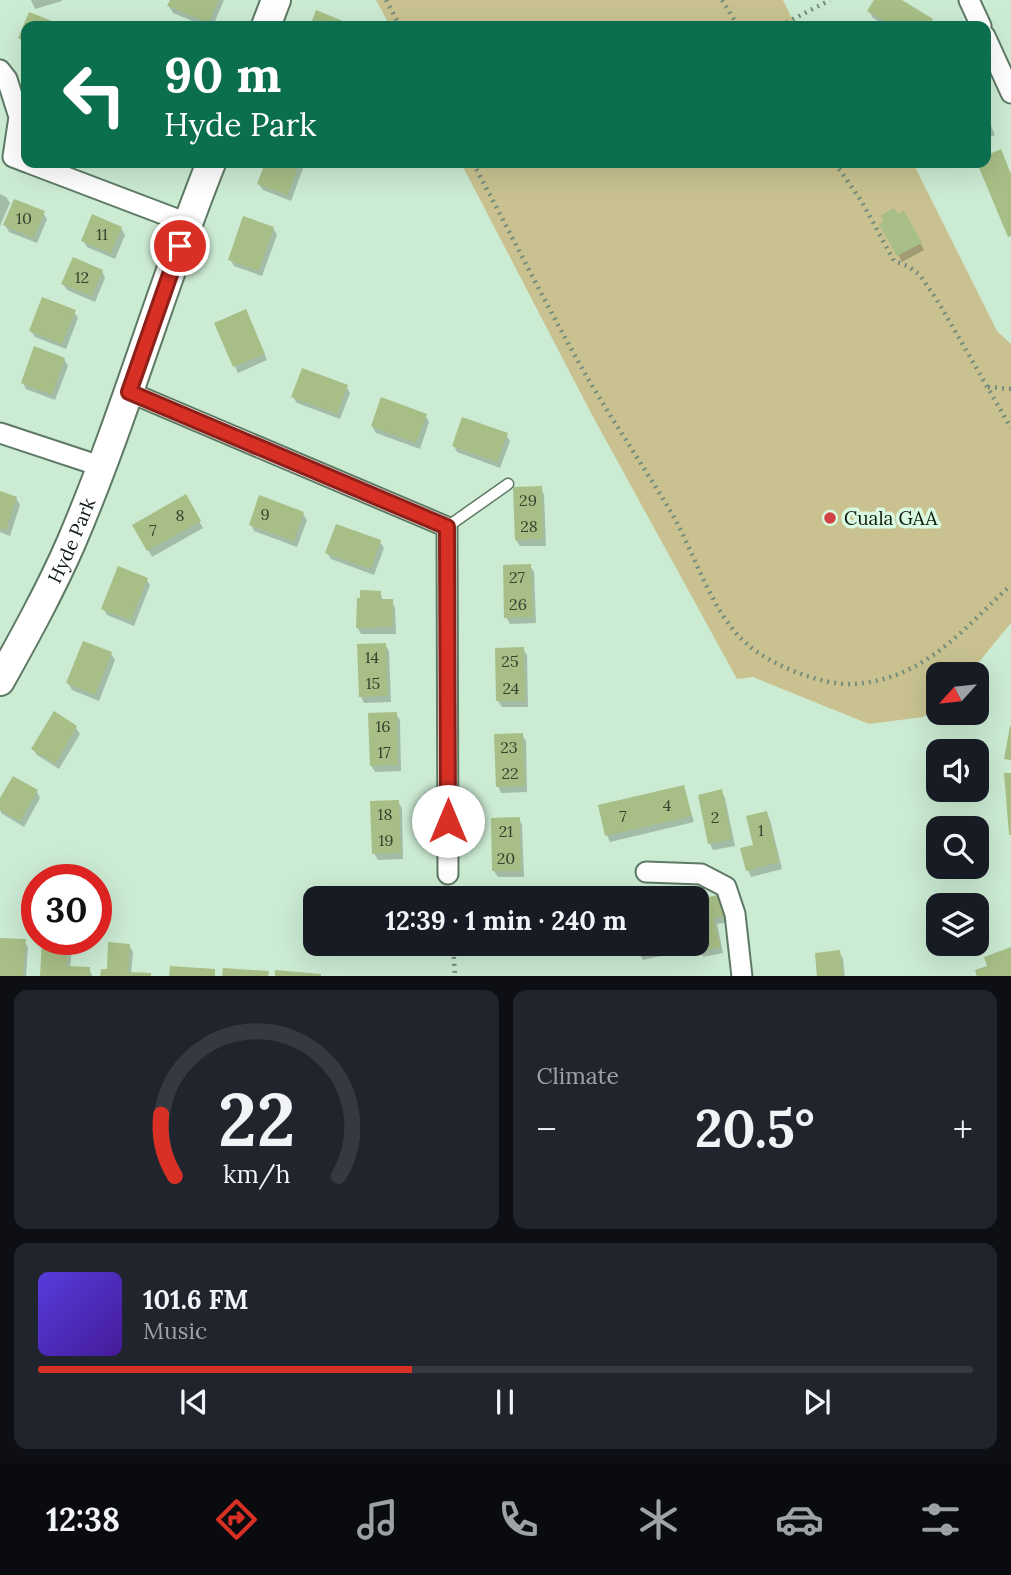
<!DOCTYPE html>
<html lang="en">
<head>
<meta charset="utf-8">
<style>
  :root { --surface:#171b24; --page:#20242c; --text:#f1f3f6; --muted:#9ea1a6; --line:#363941; --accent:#d93025 }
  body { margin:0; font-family:Lora,serif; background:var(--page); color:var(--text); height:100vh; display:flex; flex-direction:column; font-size:26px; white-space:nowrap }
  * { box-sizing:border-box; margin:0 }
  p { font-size:23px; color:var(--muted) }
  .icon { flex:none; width:38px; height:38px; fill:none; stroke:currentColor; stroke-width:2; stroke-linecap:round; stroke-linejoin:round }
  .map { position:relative; height:976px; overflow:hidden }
  .details { display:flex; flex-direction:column; gap:14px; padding:14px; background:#0d0f14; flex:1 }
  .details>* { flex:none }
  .hud { position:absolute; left:21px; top:21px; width:970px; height:147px; border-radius:14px; box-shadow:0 7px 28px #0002; background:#0b6e4f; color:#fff; overflow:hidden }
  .needle { width:46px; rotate:243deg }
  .buttons { position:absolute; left:926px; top:662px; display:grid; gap:14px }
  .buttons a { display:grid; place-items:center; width:63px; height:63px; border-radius:14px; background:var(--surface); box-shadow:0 7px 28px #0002; font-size:35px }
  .speed { position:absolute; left:21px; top:864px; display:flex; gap:14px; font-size:35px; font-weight:700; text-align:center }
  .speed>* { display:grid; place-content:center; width:91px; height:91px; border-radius:50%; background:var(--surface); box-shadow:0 7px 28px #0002; line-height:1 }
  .speed .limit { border:10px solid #d22; background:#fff; color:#111 }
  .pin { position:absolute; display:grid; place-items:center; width:60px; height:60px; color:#fff; margin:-30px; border:4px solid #fff; border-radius:50%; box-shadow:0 2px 7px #0007 }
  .me { position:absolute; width:77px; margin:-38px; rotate:0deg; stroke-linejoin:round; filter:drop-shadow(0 0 5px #0008) }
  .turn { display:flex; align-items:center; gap:24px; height:147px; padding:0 28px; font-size:32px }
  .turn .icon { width:91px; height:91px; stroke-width:2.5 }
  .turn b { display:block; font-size:49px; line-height:60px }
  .big { font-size:52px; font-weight:800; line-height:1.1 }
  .details .tile { flex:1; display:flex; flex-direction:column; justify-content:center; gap:10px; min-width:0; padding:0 24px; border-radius:14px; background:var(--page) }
  .details .dial { align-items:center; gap:0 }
  .dial svg { height:182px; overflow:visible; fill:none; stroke:var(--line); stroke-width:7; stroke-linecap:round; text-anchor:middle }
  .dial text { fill:var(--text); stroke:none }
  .song { display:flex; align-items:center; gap:21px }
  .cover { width:84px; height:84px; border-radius:10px; background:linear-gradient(135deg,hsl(250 70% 55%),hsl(260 70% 35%)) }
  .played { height:7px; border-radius:4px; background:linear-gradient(90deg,var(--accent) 40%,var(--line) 40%) }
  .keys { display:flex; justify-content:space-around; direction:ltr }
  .heat { display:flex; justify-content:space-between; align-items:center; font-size:38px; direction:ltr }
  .details .tiles { flex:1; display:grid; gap:14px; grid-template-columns:1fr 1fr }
  .tile:last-child { grid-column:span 2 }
  .trip { position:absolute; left:303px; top:886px; width:406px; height:70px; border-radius:14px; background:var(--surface); box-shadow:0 7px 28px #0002; font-weight:800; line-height:70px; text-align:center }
  .menu { display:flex; height:112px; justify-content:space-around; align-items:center; background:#090b0e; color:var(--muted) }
  .menu .icon { width:49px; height:49px }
  .menu .selected { color:var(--accent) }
  .menu b { font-size:32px; color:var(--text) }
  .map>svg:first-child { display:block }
</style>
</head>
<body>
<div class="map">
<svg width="1011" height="977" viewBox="0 0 1011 977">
  <rect width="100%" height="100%" fill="#ccebd3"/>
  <!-- green -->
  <g fill="#c9c290">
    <polygon points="376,0 783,0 793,21 798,26 390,26"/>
    <polygon points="461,163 913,163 997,331 1011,344 1011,623 969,674 938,674 938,706 923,717 869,724 753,677 737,679 591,413"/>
  </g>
  <!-- shadow -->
  <g fill="#0003">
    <polygon points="31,0 62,0 62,1 35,9"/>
    <polygon points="172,0 224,0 213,26 205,26 173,13 169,6"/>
    <polygon points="876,0 898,0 932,20 935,26 887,26 873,18 869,11"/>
    <polygon points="30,14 59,26 26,26 26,46 20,38"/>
    <polygon points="985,112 995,135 985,139"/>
    <polygon points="130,163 143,163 141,168"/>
    <polygon points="266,163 305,163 291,201 263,190 259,184"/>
    <polygon points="0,194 6,197 10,203 0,226"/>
    <polygon points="43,213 47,219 37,243 9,232 5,225"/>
    <polygon points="904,213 924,250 902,262 882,225"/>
    <polygon points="121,228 125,235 115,259 87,247 83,240"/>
    <polygon points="273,228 277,235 262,276 234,266 230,259"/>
    <polygon points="102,271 105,278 95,302 67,290 63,284"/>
    <polygon points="74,312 78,318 66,349 35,337 31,331"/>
    <polygon points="249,318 267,360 238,373 216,324"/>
    <polygon points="64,359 68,366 55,400 26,389 23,383"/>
    <polygon points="346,386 350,393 340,419 297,403 293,397"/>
    <polygon points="425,415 429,422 420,449 376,433 372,426"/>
    <polygon points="506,435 510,441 500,468 457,452 454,446"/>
    <polygon points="541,488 544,495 546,546 520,546 516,540"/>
    <polygon points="0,493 16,498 20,505 10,536 0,532"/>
    <polygon points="185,497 203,528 152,557 135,525"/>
    <polygon points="303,514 307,520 297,547 254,531 251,524"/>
    <polygon points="380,542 384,548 374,575 331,559 327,553"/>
    <polygon points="530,566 534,572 536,623 510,624 506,617"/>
    <polygon points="146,579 150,585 134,626 107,615 103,608"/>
    <polygon points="380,592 383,601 392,601 395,608 396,634 361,634 357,627"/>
    <polygon points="385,645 389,651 391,702 364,703 361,697"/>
    <polygon points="523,649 527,655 528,707 502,707 498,701"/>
    <polygon points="111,654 115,660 99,701 72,690 68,683"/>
    <polygon points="396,714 400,720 401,771 375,772 371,765"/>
    <polygon points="76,728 80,734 59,769 37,755 33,749"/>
    <polygon points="522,735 526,741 527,792 501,793 498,786"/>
    <polygon points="683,787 694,822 610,842 607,835"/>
    <polygon points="721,791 725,798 735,846 713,850 710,844 700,796"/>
    <polygon points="37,792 40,798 24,827 1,813 0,802"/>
    <polygon points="398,802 402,808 403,859 378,860 374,853"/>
    <polygon points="766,813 770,820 782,869 751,877 748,870"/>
    <polygon points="519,819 522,825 524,877 498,877 494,871"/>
    <polygon points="721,896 729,922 717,924 723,953 703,957 696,937 696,901"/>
    <polygon points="0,939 24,941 28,947 26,977 0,977"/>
    <polygon points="68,943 72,949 70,968 89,969 93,977 42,977"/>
    <polygon points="681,943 683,951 643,960 639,953"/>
    <polygon points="129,945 133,952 131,974 108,971"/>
    <polygon points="839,952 843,959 845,977 819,977"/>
  </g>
  <!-- building -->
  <g fill="#a7be86">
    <polygon points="170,0 218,0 209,23 167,6"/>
    <polygon points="874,0 902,0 933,19 929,26 892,26 867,11"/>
    <polygon points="316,10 355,26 310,26"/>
    <polygon points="29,12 60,24 59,26 26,26 26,42 18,38"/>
    <polygon points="1001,149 1011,174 1011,236 1008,237 977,163 985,163 985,156"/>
    <polygon points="265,163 299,163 288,195 257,184"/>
    <polygon points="14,199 45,211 34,238 3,225"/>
    <polygon points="894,208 898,214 904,211 922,243 897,256 879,224 884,222 881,215"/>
    <polygon points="92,214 122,227 111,253 81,241"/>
    <polygon points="243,216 274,227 259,271 228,260"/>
    <polygon points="73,257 103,270 92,296 61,284"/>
    <polygon points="42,297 76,310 62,344 29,331"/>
    <polygon points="246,309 265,354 233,367 214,323"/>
    <polygon points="34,346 65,358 52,395 21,383"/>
    <polygon points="302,368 348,385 337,414 291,397"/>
    <polygon points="381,397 427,414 416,443 371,426"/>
    <polygon points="462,417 508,433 497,462 452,446"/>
    <polygon points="542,486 543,539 515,540 513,487"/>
    <polygon points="0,491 17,497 6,530 0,528"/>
    <polygon points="186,494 201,521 147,551 132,525"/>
    <polygon points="259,495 304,512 294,541 249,525"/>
    <polygon points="336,524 381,540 371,569 325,553"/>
    <polygon points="531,564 533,617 504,618 503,565"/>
    <polygon points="118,566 148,578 131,620 101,609"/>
    <polygon points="360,590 381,591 380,599 393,599 393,627 356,628 357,598 360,598"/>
    <polygon points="83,641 112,652 95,695 66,683"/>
    <polygon points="386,643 388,696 359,697 357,644"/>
    <polygon points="524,647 525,701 496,701 495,648"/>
    <polygon points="54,711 77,726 55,764 31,749"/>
    <polygon points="397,712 398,765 370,766 368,713"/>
    <polygon points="1010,726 1011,726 1011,760 1004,759"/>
    <polygon points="523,733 525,786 496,787 494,734"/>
    <polygon points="1004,773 1011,773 1011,835 1009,835"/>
    <polygon points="13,776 38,790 20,821 0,810 0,798"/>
    <polygon points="684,785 692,816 605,836 598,805"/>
    <polygon points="722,789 732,839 708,844 698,795"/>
    <polygon points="399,800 401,853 372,854 370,801"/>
    <polygon points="767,811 779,862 746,871 740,848 753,845 746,816"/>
    <polygon points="520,817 521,871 492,871 491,818"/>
    <polygon points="722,894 726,916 714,918 721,947 698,952 696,900"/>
    <polygon points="0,938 26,939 23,977 0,977"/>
    <polygon points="42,940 69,941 67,966 90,967 90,977 40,977"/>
    <polygon points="108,942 130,944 128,972 151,973 151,977 100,977 101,969 107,969"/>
    <polygon points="635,943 682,943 682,944 638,954"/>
    <polygon points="1011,947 1011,977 977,977 975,970 987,966 984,957"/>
    <polygon points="840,950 843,977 817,977 815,953"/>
    <polygon points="170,966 215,969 215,977 169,977"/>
    <polygon points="223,968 269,971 268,977 222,977"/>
    <polygon points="275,970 321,974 321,977 275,977"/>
  </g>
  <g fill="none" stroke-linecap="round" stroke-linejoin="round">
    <defs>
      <polyline id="lane" points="447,527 508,484"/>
      <g id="street">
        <polyline points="969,0 981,26"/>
        <polyline points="985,36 1011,93"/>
        <polyline points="0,70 7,79 19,117 13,157 26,162"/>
        <polyline points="29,163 187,223"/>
        <polyline points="129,392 447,527 448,874"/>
        <polyline points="0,433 100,466"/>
        <polyline points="646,872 701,874 726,887 735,914 742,977"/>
      </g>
      <g id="secondary">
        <polyline points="266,26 276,0"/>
        <path id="s1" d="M 0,681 C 25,636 50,591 71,543 C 124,419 161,288 211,163"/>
      </g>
    </defs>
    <!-- lane casing -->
    <use href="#lane" stroke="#5e7a65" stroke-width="13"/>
    <!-- street casing -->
    <use href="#street" stroke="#5e7a65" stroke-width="23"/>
    <!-- secondary casing -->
    <use href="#secondary" stroke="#5e7a65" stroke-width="32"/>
    <!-- path -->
    <g stroke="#778d7c" stroke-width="4.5" stroke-dasharray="2 5" stroke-linecap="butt">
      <polyline points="386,0 400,26"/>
      <polyline points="722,0 738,26"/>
      <polyline points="780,26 830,0"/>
      <path d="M 473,163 C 511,234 547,307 587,377 C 614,423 644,467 671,512 C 695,553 711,613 747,644 C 770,665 823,686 854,684 C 925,679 962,630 1011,585"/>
      <polyline points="835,163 862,202 894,261 908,266 920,275 940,305 1011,428"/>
      <polyline points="988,387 1011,389"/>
      <polyline points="453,943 455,977"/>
    </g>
    <!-- lane -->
    <use href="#lane" stroke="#fff" stroke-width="10"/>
    <!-- street -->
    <use href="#street" stroke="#fff" stroke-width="19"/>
    <!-- secondary -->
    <use href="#secondary" stroke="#fff" stroke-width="28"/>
  </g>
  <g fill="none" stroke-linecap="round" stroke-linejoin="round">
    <defs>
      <polyline id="route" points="180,246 129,392 447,527 448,821"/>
    </defs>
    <!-- route casing -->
    <use href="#route" stroke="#8d1f18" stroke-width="18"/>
    <!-- route -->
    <use href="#route" stroke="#d93025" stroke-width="12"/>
  </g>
  <!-- markers -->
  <circle fill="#d24244" stroke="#d9f9e0" stroke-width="2.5" cx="830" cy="518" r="7"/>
  <g text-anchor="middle" stroke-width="7" stroke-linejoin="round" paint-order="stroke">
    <!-- number labels -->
    <g font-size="16" fill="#35432f">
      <text x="24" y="224">10</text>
      <text x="102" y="240">11</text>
      <text x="82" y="283">12</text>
      <text x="528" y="506">29</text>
      <text x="265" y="520">9</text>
      <text x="180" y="521">8</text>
      <text x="529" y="532">28</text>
      <text x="153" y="536">7</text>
      <text x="517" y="583">27</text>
      <text x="518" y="610">26</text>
      <text x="372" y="663">14</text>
      <text x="510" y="667">25</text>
      <text x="373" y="689">15</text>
      <text x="511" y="694">24</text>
      <text x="383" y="732">16</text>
      <text x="509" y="753">23</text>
      <text x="384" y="758">17</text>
      <text x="510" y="779">22</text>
      <text x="667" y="811">4</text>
      <text x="385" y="820">18</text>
      <text x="623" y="822">7</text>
      <text x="715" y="823">2</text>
      <text x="761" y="836">1</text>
      <text x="506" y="837">21</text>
      <text x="386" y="846">19</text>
      <text x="506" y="864">20</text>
    </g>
    <!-- poi labels -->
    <g font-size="19" fill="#0f1a12" stroke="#d9f9e0" text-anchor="start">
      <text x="844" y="525">Cuala GAA</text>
    </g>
    <!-- street labels -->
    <g font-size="19" fill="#0f1a12" stroke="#d9f9e0">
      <text dy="7" stroke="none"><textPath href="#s1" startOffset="158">Hyde Park</textPath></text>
    </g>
  </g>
</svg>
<div class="buttons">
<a><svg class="needle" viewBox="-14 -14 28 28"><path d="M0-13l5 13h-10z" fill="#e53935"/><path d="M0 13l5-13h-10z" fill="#9ea1a6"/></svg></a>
<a><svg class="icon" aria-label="sound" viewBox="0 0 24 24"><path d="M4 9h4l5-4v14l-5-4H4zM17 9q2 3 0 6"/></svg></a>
<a><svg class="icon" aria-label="search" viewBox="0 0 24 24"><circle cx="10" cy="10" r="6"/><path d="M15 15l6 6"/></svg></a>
<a><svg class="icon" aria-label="layers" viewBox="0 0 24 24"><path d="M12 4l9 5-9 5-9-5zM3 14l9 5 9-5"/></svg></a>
</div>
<div class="speed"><div class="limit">30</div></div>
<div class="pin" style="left:180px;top:246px;background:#d93025"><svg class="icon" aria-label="arrive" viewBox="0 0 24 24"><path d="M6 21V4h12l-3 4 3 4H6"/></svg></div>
<svg class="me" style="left:448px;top:821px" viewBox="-20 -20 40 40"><circle r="19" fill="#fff"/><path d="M0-13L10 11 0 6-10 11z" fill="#d93025"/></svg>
<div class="trip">12:39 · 1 min · 240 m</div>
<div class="hud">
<div class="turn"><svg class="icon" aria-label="left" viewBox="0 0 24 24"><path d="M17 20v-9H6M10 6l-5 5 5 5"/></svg><div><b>90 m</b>Hyde Park</div></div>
</div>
</div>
<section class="details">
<div class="tiles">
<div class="tile dial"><svg viewBox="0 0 100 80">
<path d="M14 69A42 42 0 1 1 86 69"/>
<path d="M14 69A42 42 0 0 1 8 42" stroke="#d93025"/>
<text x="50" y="56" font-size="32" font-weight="700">22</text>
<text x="50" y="72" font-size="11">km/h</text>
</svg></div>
<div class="tile"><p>Climate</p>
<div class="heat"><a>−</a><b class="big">20.5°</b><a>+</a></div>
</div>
<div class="tile">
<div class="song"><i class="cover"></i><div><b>101.6 FM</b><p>Music</p></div></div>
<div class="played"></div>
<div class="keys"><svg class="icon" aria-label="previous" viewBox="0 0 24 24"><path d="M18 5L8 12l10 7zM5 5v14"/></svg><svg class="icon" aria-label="pause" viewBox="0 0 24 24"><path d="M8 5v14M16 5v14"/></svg><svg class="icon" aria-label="next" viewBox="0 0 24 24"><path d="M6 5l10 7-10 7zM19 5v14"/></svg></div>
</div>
</div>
</section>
<nav class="menu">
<b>12:38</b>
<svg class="icon selected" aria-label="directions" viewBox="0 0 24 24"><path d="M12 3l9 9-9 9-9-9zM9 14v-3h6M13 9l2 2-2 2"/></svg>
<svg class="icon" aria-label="music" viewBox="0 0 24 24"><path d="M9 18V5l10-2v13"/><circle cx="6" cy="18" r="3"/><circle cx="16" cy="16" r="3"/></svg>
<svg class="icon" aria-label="phone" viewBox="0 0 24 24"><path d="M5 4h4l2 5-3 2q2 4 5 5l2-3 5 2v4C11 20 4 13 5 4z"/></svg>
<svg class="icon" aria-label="climate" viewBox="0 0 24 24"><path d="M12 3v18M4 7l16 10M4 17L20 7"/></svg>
<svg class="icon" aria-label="car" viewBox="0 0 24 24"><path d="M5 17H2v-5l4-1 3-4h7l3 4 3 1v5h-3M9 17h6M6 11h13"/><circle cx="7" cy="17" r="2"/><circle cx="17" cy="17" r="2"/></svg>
<svg class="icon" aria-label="filters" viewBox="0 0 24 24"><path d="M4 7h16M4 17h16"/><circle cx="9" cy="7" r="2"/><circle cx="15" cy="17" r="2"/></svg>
</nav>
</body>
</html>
